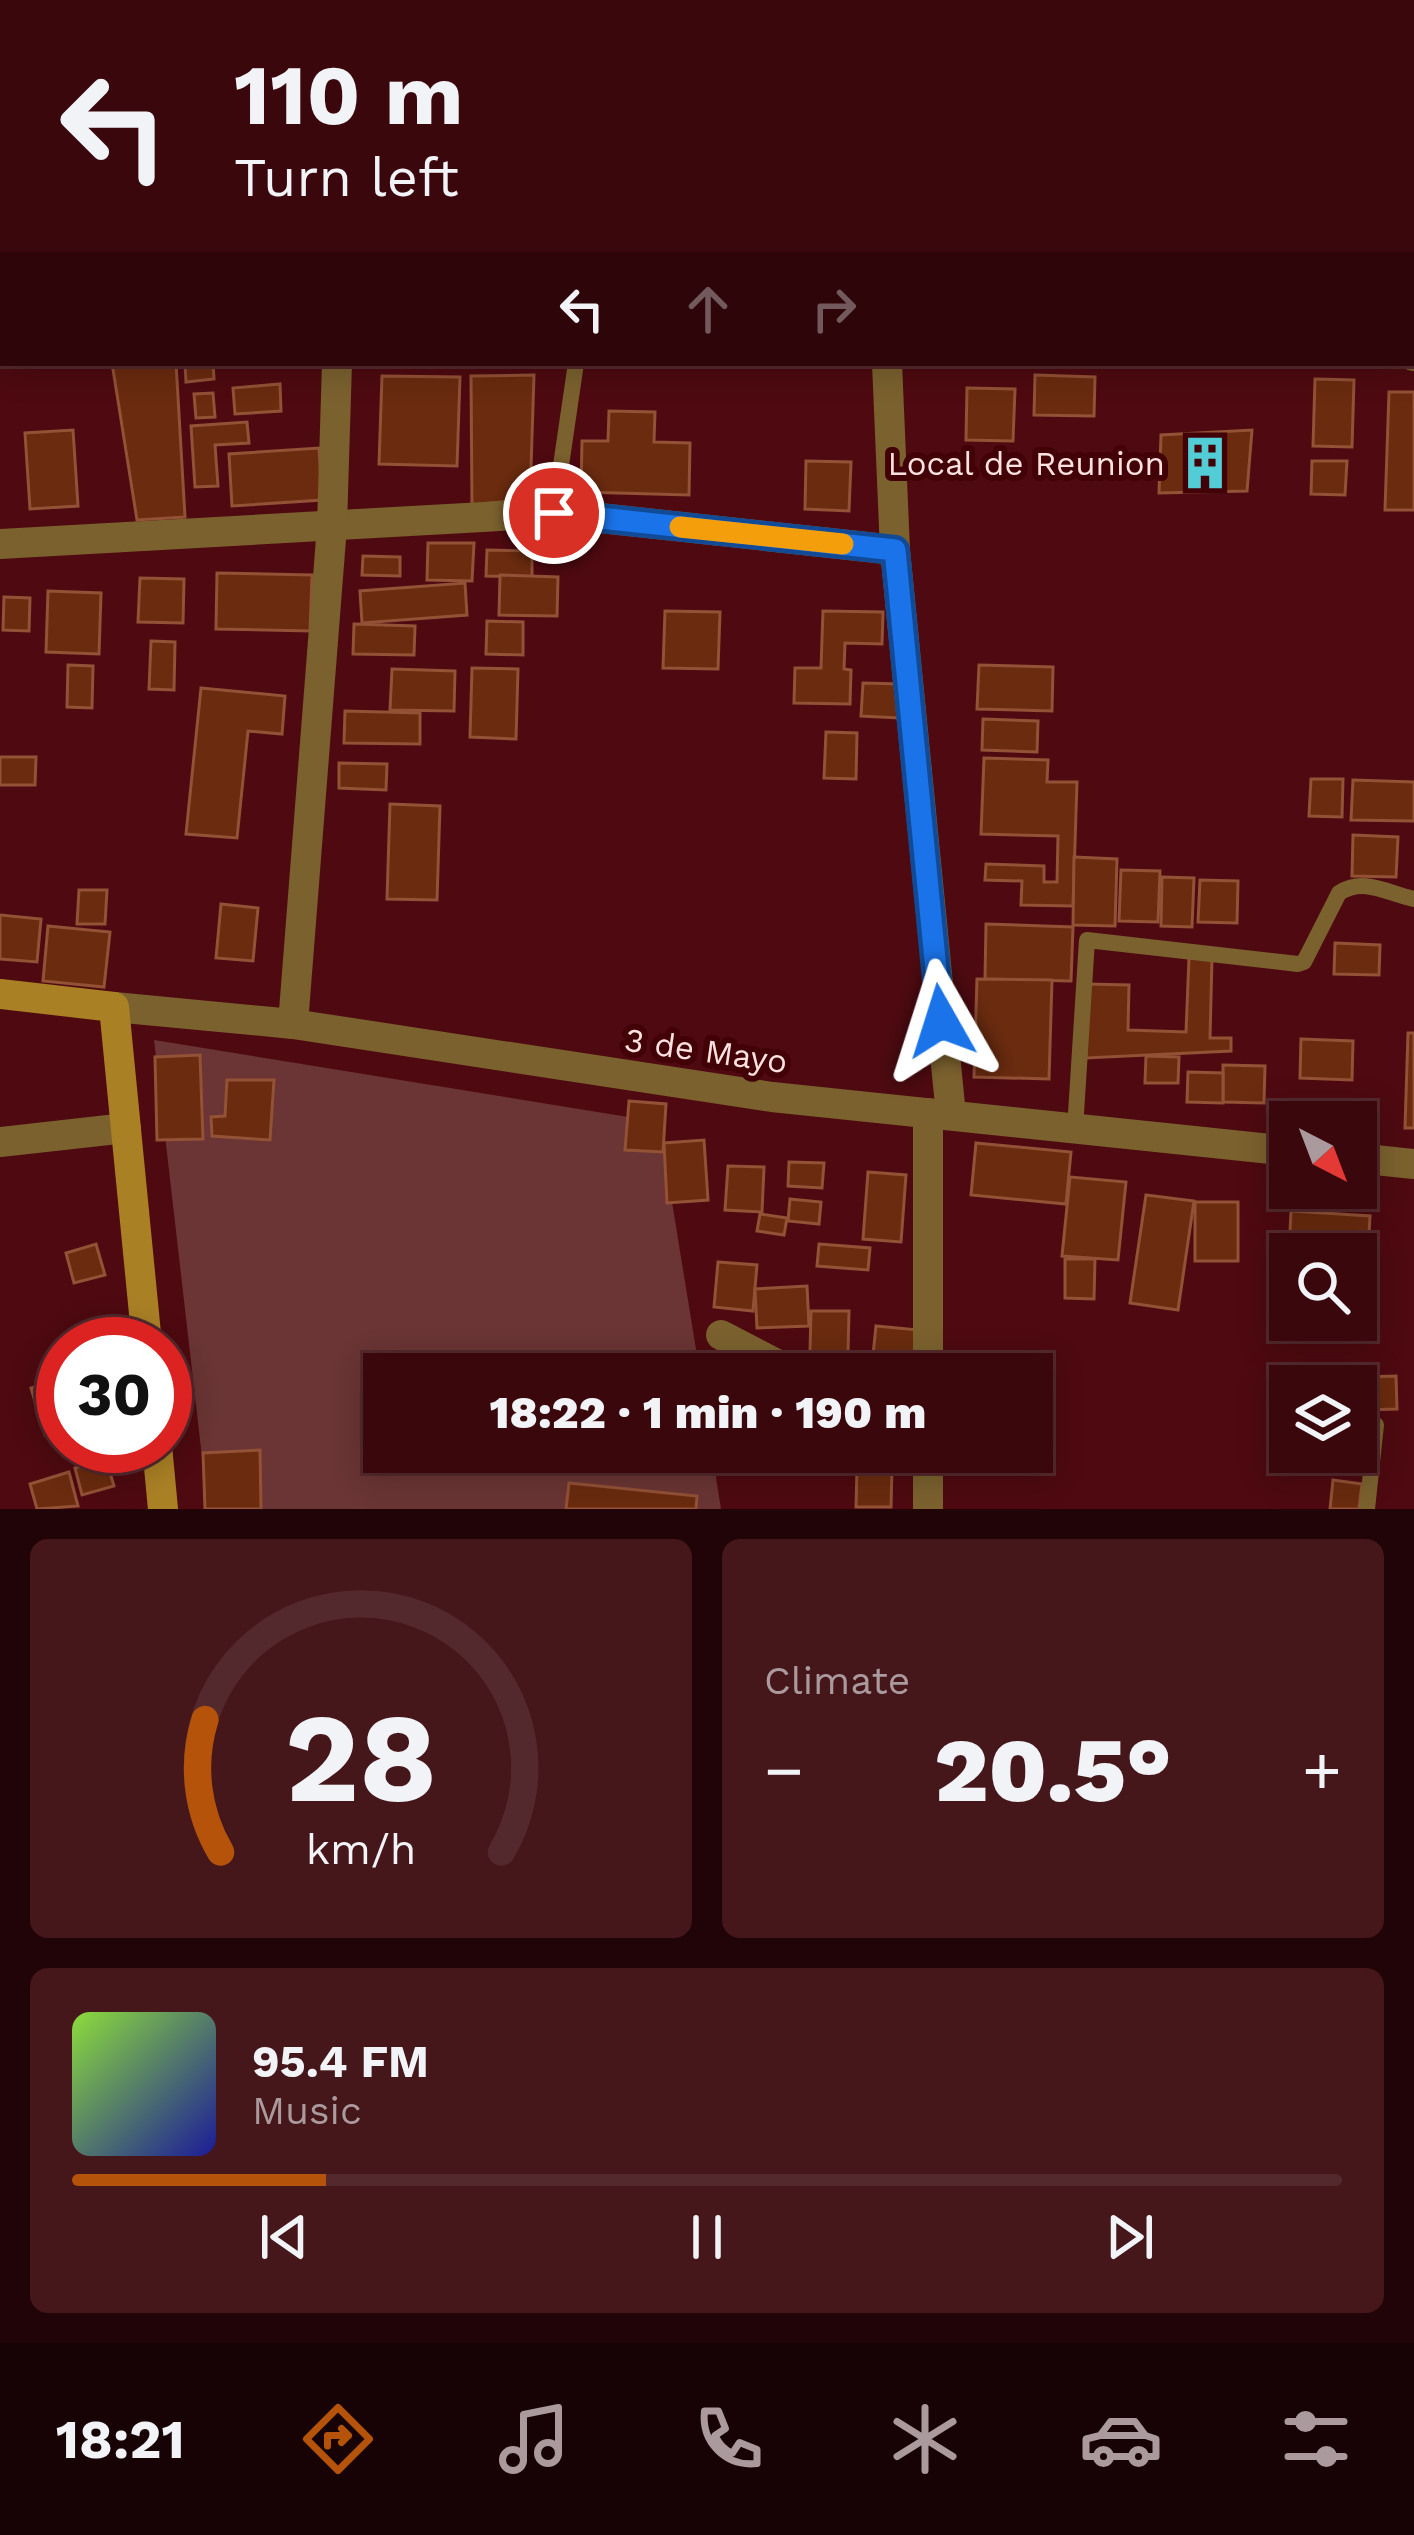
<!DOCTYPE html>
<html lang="en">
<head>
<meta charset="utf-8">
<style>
  :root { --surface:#3a080c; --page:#45161a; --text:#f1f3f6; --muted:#ab9a9d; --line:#54292d; --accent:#b45309 }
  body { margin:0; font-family:"Work Sans",sans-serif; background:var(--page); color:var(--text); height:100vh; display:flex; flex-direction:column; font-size:45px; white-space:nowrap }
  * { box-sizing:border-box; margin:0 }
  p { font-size:39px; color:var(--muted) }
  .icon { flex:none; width:66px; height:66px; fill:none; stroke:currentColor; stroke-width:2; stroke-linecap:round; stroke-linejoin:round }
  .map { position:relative; height:1509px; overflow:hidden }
  .details { display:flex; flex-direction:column; gap:30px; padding:30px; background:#200407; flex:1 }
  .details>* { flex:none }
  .hud { position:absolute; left:0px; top:0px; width:1416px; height:366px; box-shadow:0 6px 30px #0003,0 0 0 3px var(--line); background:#3a080c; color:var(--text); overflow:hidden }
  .needle { width:78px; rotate:138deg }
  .fabs { position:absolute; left:1269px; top:1101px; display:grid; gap:24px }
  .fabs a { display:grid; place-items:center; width:108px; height:108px; border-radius:0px; background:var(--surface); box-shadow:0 6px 30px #0003,0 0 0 3px var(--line); font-size:60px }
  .speed { position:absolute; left:36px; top:1317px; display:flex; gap:24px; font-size:60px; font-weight:700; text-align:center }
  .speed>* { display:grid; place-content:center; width:156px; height:156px; border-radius:50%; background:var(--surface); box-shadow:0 6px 30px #0003,0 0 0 3px var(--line); line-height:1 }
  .speed .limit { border:18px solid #d22; background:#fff; color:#111 }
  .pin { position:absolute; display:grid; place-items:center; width:102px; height:102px; color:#fff; margin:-51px; border:6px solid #fff; border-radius:50%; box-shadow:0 3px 12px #0007 }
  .me { position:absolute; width:132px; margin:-66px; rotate:354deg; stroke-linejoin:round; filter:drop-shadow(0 0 9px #0008) }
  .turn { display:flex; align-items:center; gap:42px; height:252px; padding:0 36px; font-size:54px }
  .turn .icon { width:156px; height:156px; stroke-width:2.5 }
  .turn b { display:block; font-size:84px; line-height:102px }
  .lanes { display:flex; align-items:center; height:114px; padding:0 36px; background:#0003; justify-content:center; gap:60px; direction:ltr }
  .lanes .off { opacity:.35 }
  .big { font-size:90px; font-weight:800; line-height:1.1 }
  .details .card { flex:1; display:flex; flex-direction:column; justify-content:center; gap:18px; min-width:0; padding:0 42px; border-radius:18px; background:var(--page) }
  .details .dial { align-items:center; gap:0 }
  .dial svg { height:312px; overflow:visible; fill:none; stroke:var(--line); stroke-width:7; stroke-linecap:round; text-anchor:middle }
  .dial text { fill:var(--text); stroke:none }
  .song { display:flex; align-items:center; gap:36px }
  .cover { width:144px; height:144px; border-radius:18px; background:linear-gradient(135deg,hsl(90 70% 55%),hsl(240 70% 35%)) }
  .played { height:12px; border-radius:6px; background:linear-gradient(90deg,var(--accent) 20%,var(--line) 20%) }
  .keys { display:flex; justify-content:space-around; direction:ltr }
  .heat { display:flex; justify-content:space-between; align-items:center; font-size:66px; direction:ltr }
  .details .tiles { flex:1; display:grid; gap:30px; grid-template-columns:1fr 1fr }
  .card:last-child { grid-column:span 2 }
  .trip { position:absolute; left:363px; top:1353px; width:690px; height:120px; border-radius:0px; background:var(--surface); box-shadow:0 6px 30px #0003,0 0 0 3px var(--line); font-weight:800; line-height:120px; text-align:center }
  .tabs { display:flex; height:192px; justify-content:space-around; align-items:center; background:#170305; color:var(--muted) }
  .tabs .icon { width:84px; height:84px }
  .tabs .active { color:var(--accent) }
  .tabs b { font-size:54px; color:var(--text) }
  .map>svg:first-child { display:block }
</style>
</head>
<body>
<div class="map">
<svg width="1414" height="1509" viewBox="0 0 1414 1509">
  <rect width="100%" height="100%" fill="#4e0a10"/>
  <!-- green -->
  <polygon fill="#6a3534" points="154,1040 659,1122 700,1374 384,1374 384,1452 712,1452 721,1509 208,1509"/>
  <!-- building -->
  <g fill="#6a2b0f" stroke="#935136" stroke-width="3">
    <polygon points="380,0 552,0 380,3"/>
    <polygon points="112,363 176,363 185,517 137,520"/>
    <polygon points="185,363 213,363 214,379 186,382"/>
    <polygon points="534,375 530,499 472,505 471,376"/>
    <polygon points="1035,375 1095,377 1094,416 1034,415"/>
    <polygon points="382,376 460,377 457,466 379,464"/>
    <polygon points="1315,379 1354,380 1352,447 1313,446"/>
    <polygon points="280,384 281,411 235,414 233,388"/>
    <polygon points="967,388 1015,389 1013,441 966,440"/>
    <polygon points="1389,392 1414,392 1414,510 1385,510"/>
    <polygon points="213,393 215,417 196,418 194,394"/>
    <polygon points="609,411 655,412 654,442 690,443 689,495 581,492 582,441 608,441"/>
    <polygon points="247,422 249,443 215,445 218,486 195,487 191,426"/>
    <polygon points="73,430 78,506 30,509 25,433"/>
    <polygon points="1252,430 1247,491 1159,493 1161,435"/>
    <polygon points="319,448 322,500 232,506 229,454"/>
    <polygon points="806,461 851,462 849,511 805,509"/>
    <polygon points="1312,461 1347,461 1345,495 1311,494"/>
    <polygon points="428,543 474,543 472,581 427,580"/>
    <polygon points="487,550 532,551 532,577 486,576"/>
    <polygon points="363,556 400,557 400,576 362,575"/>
    <polygon points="217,573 312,575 310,631 216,629"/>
    <polygon points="500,575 558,577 557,616 499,615"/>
    <polygon points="140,578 184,579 183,623 138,622"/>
    <polygon points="465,583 467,615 362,623 360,591"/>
    <polygon points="48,591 101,593 99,654 46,652"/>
    <polygon points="4,597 30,598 29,631 3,630"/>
    <polygon points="665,611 720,612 718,669 663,668"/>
    <polygon points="823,611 883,612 882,644 845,643 844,669 851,670 850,704 794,703 795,668 821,668"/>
    <polygon points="487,621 523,622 523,655 486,654"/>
    <polygon points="354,624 415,626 414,655 353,654"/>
    <polygon points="151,641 175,642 174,690 149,689"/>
    <polygon points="68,665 93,666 92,708 67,707"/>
    <polygon points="979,665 1053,667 1052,711 977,709"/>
    <polygon points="472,668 518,669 516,739 470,737"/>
    <polygon points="392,669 455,671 454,711 390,710"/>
    <polygon points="863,683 900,684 899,718 861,716"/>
    <polygon points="201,688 285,696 282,734 248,731 237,838 186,834"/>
    <polygon points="345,711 420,713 420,744 344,743"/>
    <polygon points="983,719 1038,721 1037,752 982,750"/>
    <polygon points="826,732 857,733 856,779 824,778"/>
    <polygon points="0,757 36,757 35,785 0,785"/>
    <polygon points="984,758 1048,760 1047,782 1077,782 1073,906 1021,905 1022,881 985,880 986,864 1044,866 1044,882 1057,882 1058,836 981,834"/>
    <polygon points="339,763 387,764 386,790 339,788"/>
    <polygon points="1311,779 1343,779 1342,817 1309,816"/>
    <polygon points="1353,780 1414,782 1414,821 1351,820"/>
    <polygon points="390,804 440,806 437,900 387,899"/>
    <polygon points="1353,835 1398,837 1396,877 1352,876"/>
    <polygon points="1074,857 1117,859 1115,926 1073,925"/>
    <polygon points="1121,870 1160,871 1158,922 1119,921"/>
    <polygon points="1162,877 1194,878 1192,927 1161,926"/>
    <polygon points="1200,880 1238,881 1237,923 1198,922"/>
    <polygon points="79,890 107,890 105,924 77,924"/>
    <polygon points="221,904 258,908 253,961 216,958"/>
    <polygon points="0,915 41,919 37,962 0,959"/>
    <polygon points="986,924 1073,927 1071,981 985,979"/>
    <polygon points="48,926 110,932 104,987 43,981"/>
    <polygon points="1335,943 1380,945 1379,975 1334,974"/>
    <polygon points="1189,958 1212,958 1210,1038 1231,1038 1231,1051 1086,1058 1088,984 1129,985 1128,1030 1186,1032"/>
    <polygon points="977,979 1052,980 1049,1079 974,1077"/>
    <polygon points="1408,1033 1414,1033 1414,1128 1405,1128"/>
    <polygon points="1301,1039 1353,1041 1352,1080 1300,1078"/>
    <polygon points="200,1055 203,1139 157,1140 155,1057"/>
    <polygon points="1146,1056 1179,1057 1178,1083 1145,1083"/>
    <polygon points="1223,1065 1265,1066 1264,1103 1223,1102"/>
    <polygon points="1188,1072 1223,1073 1223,1103 1187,1102"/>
    <polygon points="227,1080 274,1080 270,1140 212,1136 211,1117 225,1116"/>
    <polygon points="629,1101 666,1104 663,1152 625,1150"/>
    <polygon points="704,1140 708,1200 667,1203 664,1143"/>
    <polygon points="976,1143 1071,1152 1066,1204 971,1195"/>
    <polygon points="789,1162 824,1163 822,1188 788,1186"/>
    <polygon points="728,1166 764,1167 762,1212 725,1210"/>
    <polygon points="868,1172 906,1175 901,1242 863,1239"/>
    <polygon points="1070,1177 1126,1182 1118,1260 1062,1256"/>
    <polygon points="1146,1195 1194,1201 1178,1310 1130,1303"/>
    <polygon points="790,1199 821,1202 819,1224 788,1221"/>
    <rect x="1195" y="1202" width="43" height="59"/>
    <polygon points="1291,1211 1370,1216 1368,1255 1289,1251"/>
    <polygon points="760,1214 787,1218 784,1235 757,1231"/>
    <polygon points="96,1244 105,1275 74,1283 66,1253"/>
    <polygon points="819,1244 870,1248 868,1270 817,1266"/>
    <polygon points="1356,1255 1366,1256 1366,1300 1356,1300"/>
    <polygon points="1065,1259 1095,1259 1094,1299 1065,1298"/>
    <polygon points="718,1262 757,1265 753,1311 714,1307"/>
    <polygon points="807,1286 809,1326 757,1328 755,1289"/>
    <polygon points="811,1311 849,1311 848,1353 810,1352"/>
    <polygon points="876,1326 919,1330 916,1369 872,1365"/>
    <polygon points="1396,1376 1397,1409 1364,1410 1363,1377"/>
    <polygon points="49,1383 62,1430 45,1435 31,1388"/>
    <polygon points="260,1450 261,1509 205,1509 203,1453"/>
    <polygon points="755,1452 796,1452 795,1464 755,1462"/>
    <polygon points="813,1452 843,1452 842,1466 812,1464"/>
    <polygon points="106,1459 114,1486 82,1495 75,1468"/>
    <polygon points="857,1468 892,1468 891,1507 856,1507"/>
    <polygon points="69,1472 78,1506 37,1509 30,1484"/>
    <polygon points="1333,1480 1362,1484 1359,1509 1330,1509"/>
    <polygon points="569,1483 697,1496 696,1509 566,1509"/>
  </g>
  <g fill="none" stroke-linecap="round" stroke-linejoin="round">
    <!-- lane -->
    <g stroke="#7b612e" stroke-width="16">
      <polyline points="554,513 576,363"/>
      <path d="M 1075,1129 L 1087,940 L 1298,964 L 1304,962 L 1339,893 C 1364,877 1387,893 1414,899"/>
      <polyline points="1367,1509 1376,1425"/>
    </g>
    <!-- street -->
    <g stroke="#7b612e" stroke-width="30">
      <polyline points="871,0 871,3"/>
      <polyline points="359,3 359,0"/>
      <polyline points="1413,356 1414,356"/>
      <polyline points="887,363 895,550 951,1115"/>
      <polyline points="0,544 554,513 895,550"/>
      <polyline points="114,1007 293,1024 772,1097 1290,1151"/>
      <polyline points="293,1024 332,526 337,363"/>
      <polyline points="0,1142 126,1128"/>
      <polyline points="1356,1158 1414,1164"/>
      <polyline points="721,1335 796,1374"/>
      <polyline points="928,1374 928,1113"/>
      <polyline points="928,1507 928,1452"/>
    </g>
    <!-- secondary -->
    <g stroke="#aa8025" stroke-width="30">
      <polyline points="948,0 995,3"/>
      <polyline points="1413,30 1414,30"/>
      <polyline points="0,994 114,1007 147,1344"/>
      <polyline points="157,1446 163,1509"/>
    </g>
  </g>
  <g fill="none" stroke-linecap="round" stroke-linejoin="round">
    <defs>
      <polyline id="route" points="554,513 895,550 941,1021"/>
    </defs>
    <!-- route casing -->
    <use href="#route" stroke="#114b97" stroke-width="30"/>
    <!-- route -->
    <use href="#route" stroke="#1a73e8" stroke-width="21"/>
    <!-- slow -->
    <polyline stroke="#f59e0b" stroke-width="21" points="680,527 843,544"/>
  </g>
  <!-- icons -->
  <defs>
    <symbol id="building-bare" viewBox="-9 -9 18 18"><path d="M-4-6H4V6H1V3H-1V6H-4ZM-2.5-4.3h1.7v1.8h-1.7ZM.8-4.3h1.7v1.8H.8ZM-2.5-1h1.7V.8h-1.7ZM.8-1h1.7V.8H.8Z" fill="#52ccd5" stroke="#420007" stroke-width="2.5" paint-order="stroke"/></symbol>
  </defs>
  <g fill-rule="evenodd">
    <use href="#building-bare" x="1167" y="425" width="76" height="76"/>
  </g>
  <g text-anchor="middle" stroke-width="12" stroke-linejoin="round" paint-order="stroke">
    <!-- poi labels -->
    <g font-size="33" fill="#fde2e0" stroke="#420007" text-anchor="end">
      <text x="1165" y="475">Local de Reunion</text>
    </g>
    <!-- street labels -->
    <g font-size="33" fill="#fde2e0" stroke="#420007">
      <text transform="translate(706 1050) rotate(8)" y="12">3 de Mayo</text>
    </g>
  </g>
</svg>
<div class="fabs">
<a><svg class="needle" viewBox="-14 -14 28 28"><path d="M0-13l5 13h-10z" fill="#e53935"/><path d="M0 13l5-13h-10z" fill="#ab9a9d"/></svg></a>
<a><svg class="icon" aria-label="search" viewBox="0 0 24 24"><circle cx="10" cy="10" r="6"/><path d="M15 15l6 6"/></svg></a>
<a><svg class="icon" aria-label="layers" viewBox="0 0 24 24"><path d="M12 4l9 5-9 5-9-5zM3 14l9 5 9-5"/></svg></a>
</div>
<div class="speed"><div class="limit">30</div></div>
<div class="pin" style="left:554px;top:513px;background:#d93025"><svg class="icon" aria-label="arrive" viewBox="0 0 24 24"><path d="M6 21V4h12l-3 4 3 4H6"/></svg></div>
<svg class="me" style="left:941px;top:1021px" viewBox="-20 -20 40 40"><path d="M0-17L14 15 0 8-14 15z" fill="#1a73e8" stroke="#fff" stroke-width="4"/></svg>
<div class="trip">18:22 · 1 min · 190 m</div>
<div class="hud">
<div class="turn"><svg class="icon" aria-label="left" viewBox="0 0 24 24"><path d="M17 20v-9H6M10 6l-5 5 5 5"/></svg><div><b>110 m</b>Turn left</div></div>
<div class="lanes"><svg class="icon" aria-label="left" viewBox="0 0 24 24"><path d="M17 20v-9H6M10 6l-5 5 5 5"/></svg><svg class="icon off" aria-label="ahead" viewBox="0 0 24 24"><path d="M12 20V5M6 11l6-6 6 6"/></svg><svg class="icon off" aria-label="right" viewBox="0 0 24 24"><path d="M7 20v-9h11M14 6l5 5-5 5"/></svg></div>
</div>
</div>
<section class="details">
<div class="tiles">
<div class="card dial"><svg viewBox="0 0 100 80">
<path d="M14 69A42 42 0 1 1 86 69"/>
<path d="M14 69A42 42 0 0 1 10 35" stroke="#b45309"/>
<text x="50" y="56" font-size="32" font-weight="700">28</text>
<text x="50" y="72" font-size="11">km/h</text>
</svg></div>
<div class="card"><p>Climate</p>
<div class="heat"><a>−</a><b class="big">20.5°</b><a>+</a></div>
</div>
<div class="card">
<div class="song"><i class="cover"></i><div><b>95.4 FM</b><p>Music</p></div></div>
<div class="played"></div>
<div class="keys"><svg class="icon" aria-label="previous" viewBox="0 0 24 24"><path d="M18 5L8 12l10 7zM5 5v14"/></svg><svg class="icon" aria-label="pause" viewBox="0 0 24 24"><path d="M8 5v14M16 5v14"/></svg><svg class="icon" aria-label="next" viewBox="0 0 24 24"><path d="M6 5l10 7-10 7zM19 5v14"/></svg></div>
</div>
</div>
</section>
<nav class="tabs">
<b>18:21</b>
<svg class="icon active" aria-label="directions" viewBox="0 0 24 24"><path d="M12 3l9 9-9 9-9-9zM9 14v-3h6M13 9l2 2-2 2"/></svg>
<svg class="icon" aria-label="music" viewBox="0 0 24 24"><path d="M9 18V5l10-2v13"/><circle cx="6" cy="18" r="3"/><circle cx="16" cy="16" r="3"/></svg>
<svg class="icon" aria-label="phone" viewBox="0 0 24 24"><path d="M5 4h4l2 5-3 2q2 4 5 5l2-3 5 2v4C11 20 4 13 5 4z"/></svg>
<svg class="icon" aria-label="climate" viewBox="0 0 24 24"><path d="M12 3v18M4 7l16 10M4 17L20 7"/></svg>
<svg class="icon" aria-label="car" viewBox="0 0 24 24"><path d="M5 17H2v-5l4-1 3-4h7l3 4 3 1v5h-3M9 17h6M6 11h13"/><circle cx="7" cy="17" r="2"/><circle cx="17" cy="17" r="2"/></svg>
<svg class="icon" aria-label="filters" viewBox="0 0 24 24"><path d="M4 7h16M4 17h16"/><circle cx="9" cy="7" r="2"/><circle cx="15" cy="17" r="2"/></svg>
</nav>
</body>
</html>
